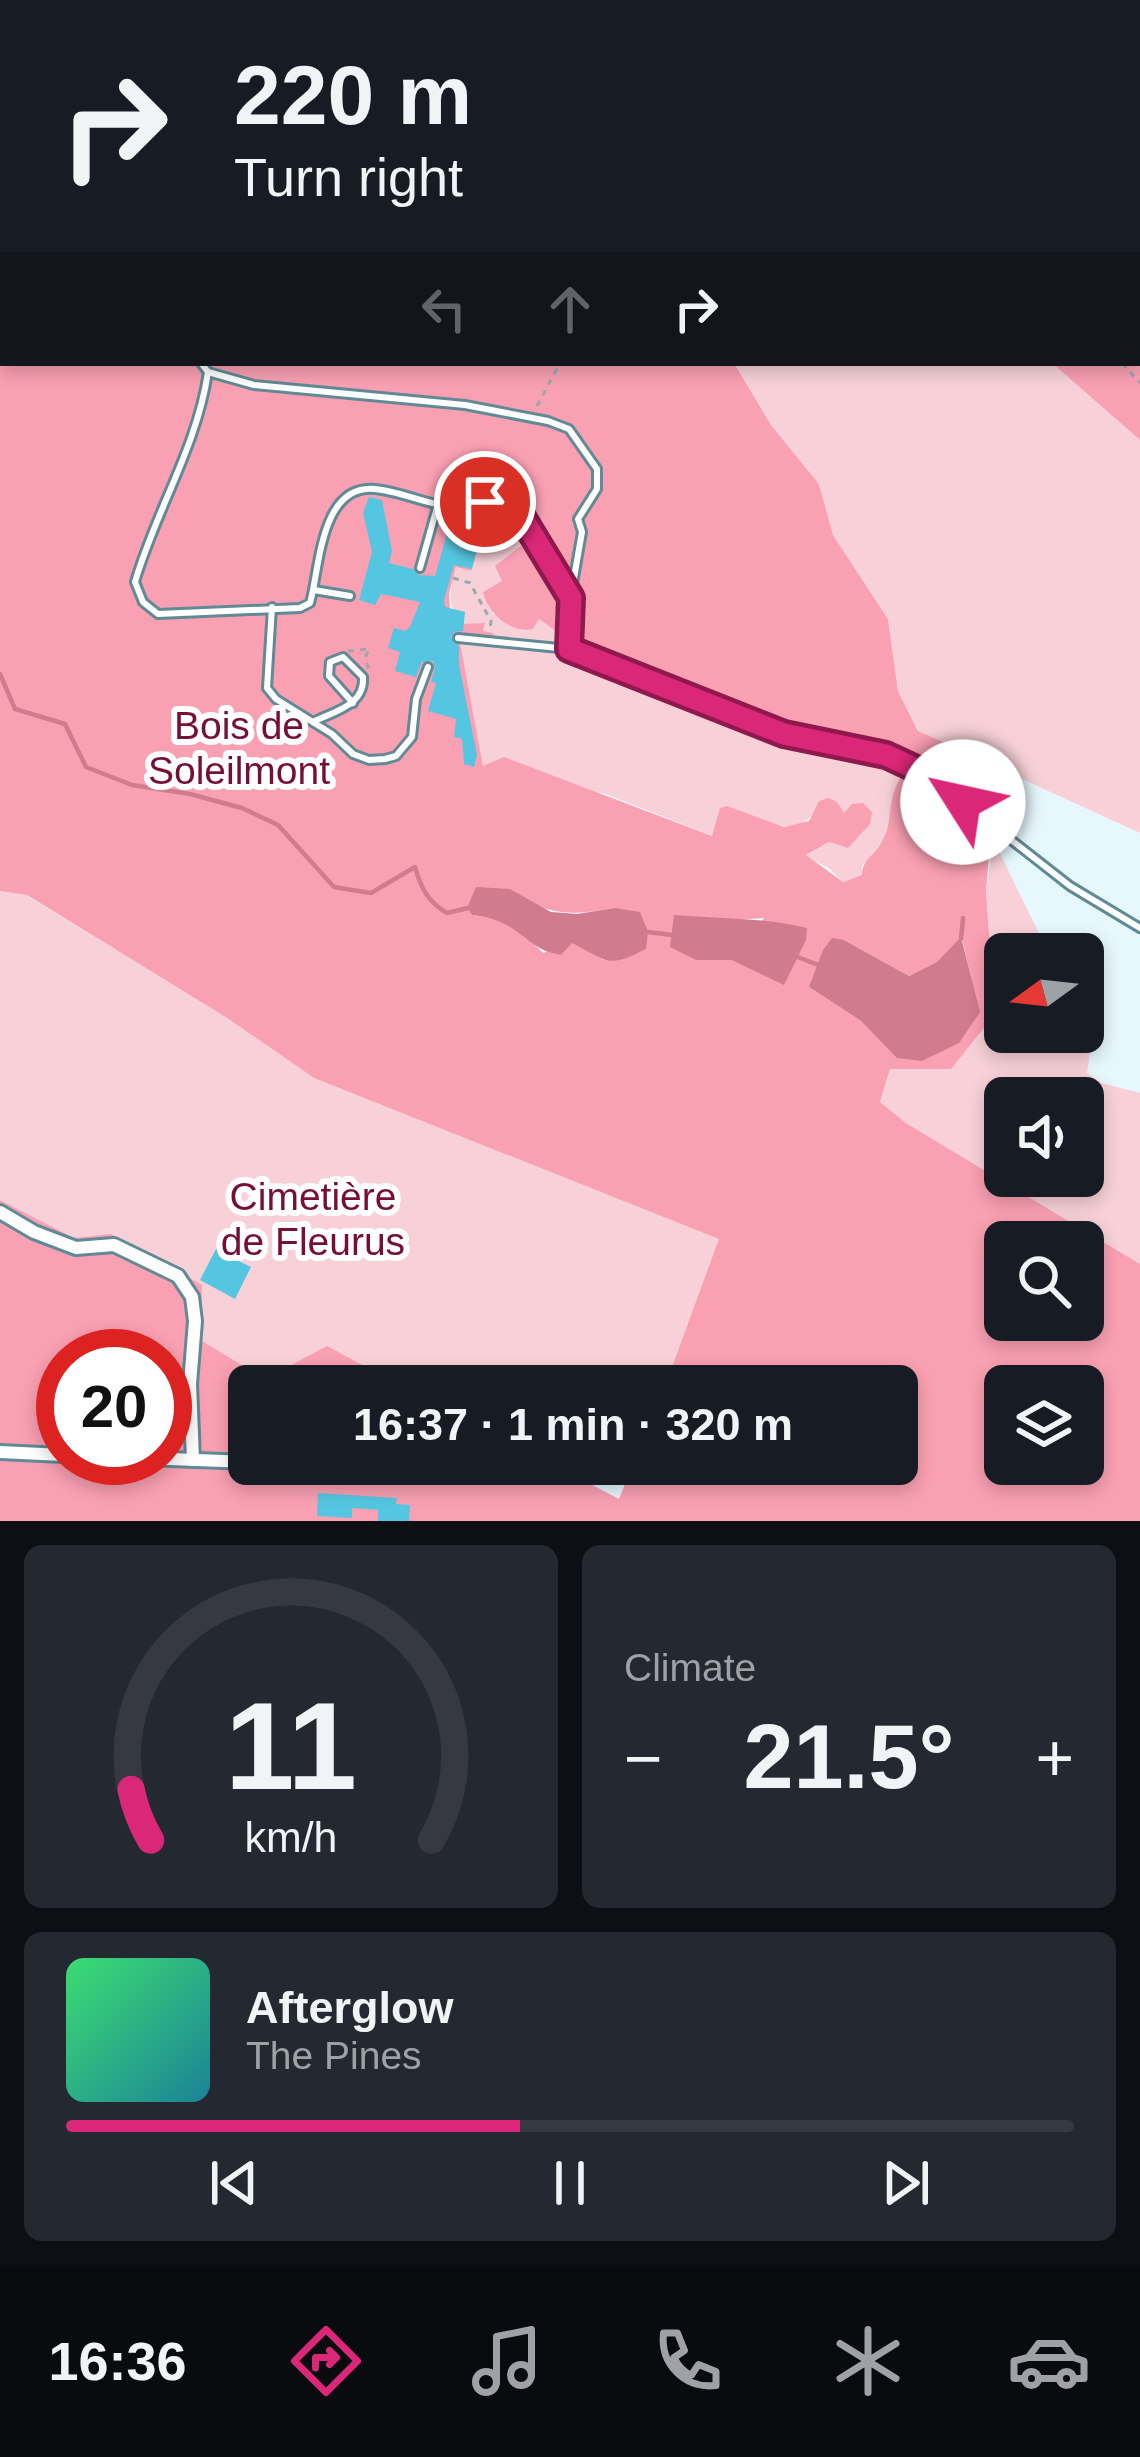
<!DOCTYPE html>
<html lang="en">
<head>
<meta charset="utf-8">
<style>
  :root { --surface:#171b24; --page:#242831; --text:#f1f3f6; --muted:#9ea1a6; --line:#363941; --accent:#db2777 }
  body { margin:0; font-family:Helvetica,sans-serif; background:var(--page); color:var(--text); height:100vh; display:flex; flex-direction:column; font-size:45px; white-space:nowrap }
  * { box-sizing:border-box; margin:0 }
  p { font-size:39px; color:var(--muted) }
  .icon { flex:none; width:66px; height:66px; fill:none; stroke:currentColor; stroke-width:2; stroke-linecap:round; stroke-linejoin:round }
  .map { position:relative; height:1521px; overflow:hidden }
  .panel { display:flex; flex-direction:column; gap:24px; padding:24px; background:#0d0f14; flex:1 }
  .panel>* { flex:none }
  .hud { position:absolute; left:0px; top:0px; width:1140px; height:366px; box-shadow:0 6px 18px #0003; background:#171b24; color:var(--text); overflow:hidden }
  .needle { width:78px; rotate:255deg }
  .buttons { position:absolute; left:984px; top:933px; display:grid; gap:24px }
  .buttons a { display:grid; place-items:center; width:120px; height:120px; border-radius:18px; background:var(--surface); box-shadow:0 6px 18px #0003; font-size:60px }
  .speed { position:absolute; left:36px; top:1329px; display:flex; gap:24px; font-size:60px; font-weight:700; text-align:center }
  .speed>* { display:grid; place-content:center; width:156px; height:156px; border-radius:50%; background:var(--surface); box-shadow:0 6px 18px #0003; line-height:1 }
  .speed .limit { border:18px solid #d22; background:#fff; color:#111 }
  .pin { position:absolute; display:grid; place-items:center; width:102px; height:102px; color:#fff; margin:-51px; border:6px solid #fff; border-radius:50%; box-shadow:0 3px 12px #0007 }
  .me { position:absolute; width:132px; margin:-66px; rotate:305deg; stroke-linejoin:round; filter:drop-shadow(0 0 9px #0008) }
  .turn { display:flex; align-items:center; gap:42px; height:252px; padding:0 36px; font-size:54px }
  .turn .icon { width:156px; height:156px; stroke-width:2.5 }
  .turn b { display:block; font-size:84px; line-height:102px }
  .lanes { display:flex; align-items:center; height:114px; padding:0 36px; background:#0003; justify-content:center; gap:60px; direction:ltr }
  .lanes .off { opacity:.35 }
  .big { font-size:90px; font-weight:800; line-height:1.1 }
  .panel .tile { flex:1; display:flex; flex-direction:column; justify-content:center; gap:18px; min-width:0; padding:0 42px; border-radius:18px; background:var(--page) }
  .panel .dial { align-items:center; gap:0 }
  .dial svg { height:312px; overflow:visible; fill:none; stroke:var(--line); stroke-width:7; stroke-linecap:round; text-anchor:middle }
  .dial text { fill:var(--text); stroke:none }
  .song { display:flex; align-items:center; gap:36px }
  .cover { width:144px; height:144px; border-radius:18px; background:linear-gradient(135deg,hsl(140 70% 55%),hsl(190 70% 35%)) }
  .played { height:12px; border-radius:6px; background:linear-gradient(90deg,var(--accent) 45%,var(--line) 45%) }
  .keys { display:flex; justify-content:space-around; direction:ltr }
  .heat { display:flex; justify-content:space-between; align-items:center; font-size:66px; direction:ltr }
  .panel .tiles { flex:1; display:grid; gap:24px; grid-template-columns:1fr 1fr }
  .tile:last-child { grid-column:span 2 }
  .trip { position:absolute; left:228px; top:1365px; width:690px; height:120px; border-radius:18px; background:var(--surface); box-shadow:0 6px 18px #0003; font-weight:800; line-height:120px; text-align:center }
  .dock { display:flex; height:192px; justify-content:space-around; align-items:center; background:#090b0e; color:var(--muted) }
  .dock .icon { width:84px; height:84px }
  .dock .on { color:var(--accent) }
  .dock b { font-size:54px; color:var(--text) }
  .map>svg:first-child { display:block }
</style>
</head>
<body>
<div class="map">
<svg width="1140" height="1521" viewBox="0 0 1140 1521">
  <rect width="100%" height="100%" fill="#e7f8fd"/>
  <!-- green -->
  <g fill="#f8d1d8" fill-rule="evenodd">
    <polygon points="734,363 1052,363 1140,440 1140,833 919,732 898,691 888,619 833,535 819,484 771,425"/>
    <path d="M 514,517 L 533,535 L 496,566 L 502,580 L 492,613 L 513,627 L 539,619 L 569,641 L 569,646 L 493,639 L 483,631 L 485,624 L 461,624 C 446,603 450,591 456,567 L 470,571 L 479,539 Z"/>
    <path d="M 459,642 L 565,654 L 741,726 L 895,765 L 907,771 L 883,841 L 862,866 L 862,875 L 843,882 L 829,868 L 805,856 L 829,842 L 848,848 L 863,828 L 819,801 C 804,846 758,819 727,806 L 720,809 L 713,836 L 606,794 L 483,767 Z"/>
    <path d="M 993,839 L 1049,954 L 1005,954 L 1005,1032 L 1083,1032 L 1083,1011 L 1094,1025 L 1087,1073 L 1102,1083 L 1140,1093 L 1140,1264 L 906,1123 L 880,1102 L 890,1069 L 995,1014 L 986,892 ZM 1005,1098 L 1083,1098 L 1083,1176 L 1005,1176 Z"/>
    <polygon points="0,891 26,895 227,1018 314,1078 720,1239 665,1386 402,1386 327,1347 265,1379 201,1341 111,1235 74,1238 0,1200"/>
  </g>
  <!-- forest -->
  <g fill="#faa0b3" fill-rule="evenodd">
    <path d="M 0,0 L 952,3 L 3,3 L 3,363 L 734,363 L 771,425 L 819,484 L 833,535 L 888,619 L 898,691 L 918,731 L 996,765 L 986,892 L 995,1014 L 951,1069 L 890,1069 L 880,1102 L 906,1123 L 1140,1264 L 1140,1521 L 0,1521 L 0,1200 L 74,1238 L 111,1234 L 202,1285 L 202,1341 L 265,1379 L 327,1346 L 402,1386 L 249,1386 L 249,1464 L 552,1464 L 619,1499 L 633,1464 L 897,1464 L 897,1386 L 665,1386 L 719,1239 L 314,1078 L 227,1018 L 27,895 L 0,891 ZM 515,518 L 533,536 L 495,566 L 502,581 L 483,592 C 488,613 510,634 533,629 L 539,619 L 569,641 L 568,645 L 494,639 L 493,633 L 483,631 L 485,623 L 462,624 L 465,612 L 450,609 L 449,594 L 456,567 L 471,571 L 479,540 L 506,547 ZM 460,643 L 565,654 L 741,726 L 895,765 L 906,771 C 883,798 896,819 881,843 C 874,856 863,858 862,875 L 843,882 L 806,855 L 829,842 L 848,848 L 870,824 L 872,812 L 863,803 L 852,804 L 844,813 L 837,802 L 828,798 L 819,801 L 809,821 L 784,827 L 727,806 L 720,808 L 712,836 L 504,757 L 483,766 ZM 532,903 C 561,917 584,913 615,908 L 604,960 L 571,942 L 543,953 C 520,930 504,918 472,915 L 467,908 ZM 675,916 L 730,920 L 764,918 L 732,960 L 696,960 ZM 962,938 L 979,1012 L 898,1058 L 861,1021 L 809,987 L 844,940 L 909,976 L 937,962 ZM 1005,1242 L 1083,1242 L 1083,1320 L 1005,1320 ZM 63,1356 L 165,1356 L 165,1458 L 63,1458 ZM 1005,1386 L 1083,1386 L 1083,1464 L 1005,1464 Z"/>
    <polygon points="1137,188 1140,189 1140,440 1052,363 1137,363"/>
  </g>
  <!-- water -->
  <g fill="#d17b8f">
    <path d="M 476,887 L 510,889 L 551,912 L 577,914 L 615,908 L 640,912 L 648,932 L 646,949 C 608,969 607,961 572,943 L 561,955 C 524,950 522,920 472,915 L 467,908 Z"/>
    <path d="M 674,915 C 719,919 763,917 807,928 L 806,940 L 784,985 L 732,960 L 696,960 L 670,947 Z"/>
    <polygon points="961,937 980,1012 959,1043 922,1061 897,1058 861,1021 809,987 823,950 832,938 844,940 909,976 937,962"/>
  </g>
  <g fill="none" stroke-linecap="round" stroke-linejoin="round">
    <!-- stream -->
    <g stroke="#d17b8f" stroke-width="4.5">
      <path d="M 0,674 L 15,709 L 65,724 L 86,767 L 132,785 L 190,794 L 242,808 L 278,825 L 334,887 L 371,893 L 415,867 C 421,888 428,902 447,913 L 468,908"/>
      <polyline points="648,932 672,935"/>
      <polyline points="961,939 963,918"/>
      <polyline points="795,956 818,965"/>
    </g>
  </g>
  <!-- building -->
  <g fill="#55c6e1">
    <polygon points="369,497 382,500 392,551 389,563 413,569 419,575 435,576 456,502 514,520 507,545 480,538 472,569 454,565 444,600 445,607 465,612 463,631 454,632 451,638 459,646 459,665 477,755 474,767 464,764 462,739 454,737 456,719 428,711 436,683 431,682 435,668 433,661 422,662 416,677 395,671 400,652 388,648 394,628 405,631 410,627 420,602 381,594 375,605 359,600 372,552 363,513"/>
    <polygon points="216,1249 229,1250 227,1255 251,1267 235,1299 200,1280"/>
    <polygon points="318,1493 397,1498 396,1504 410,1505 409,1521 378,1521 378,1510 352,1508 352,1518 317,1516"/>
  </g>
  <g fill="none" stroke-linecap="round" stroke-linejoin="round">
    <defs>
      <g id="service">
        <polyline points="0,144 3,145"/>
        <polyline points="201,363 208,372 254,385 465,405 548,421 569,429 597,469 597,489 578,519 582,532 571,595"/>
        <path d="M 208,372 C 197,447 156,510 135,582 L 143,602 L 158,614 L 300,608 L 310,603 C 320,568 320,484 375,489 C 397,491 419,501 441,505 L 447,496 L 456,494 L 520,514 L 571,598 L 569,649"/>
        <polyline points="420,568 438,504"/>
        <polyline points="314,590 350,596"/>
        <polyline points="272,607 267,688 276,699 332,734 353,754 369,760 385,759 396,756 412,737 416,699 428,667"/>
        <polyline points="458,638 569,649 784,734 886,755 927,774 1070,886 1140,928"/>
        <path d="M 313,722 C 335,711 365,705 363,677 L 343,657 L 330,662 L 329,676 L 353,703"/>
      </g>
      <g id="minor">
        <polyline points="959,0 965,3"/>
        <polyline points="12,3 13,0"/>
        <polyline points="0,45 3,34"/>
        <polyline points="0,1212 34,1232 76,1248 114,1245 178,1276 192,1297 195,1321 190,1384 193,1460"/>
        <polyline points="0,1452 63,1455"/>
        <polyline points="144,1458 249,1462"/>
        <polyline points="291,1464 384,1468"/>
      </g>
    </defs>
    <!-- service casing -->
    <use href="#service" stroke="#608a95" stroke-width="12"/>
    <!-- minor casing -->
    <use href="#minor" stroke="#608a95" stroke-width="18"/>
    <!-- path -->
    <g stroke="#98aaae" stroke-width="3" stroke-dasharray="6 6" stroke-linecap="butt">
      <polyline points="840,0 844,3"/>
      <polyline points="1114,3 1118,0"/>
      <polyline points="1137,66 1140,61"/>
      <polyline points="1137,93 1140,95"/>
      <polyline points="1122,363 1140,383"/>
      <polyline points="537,406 560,363"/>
      <polyline points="453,578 470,583 491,621 490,630"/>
      <polyline points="348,651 369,649 365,658 369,670"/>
    </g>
    <!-- service -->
    <use href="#service" stroke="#fff" stroke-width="6"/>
    <!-- minor -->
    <use href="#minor" stroke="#fff" stroke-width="12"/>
  </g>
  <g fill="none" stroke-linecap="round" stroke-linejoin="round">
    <defs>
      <polyline id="route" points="485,502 520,514 571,598 569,649 784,734 886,755 927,774 963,802"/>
    </defs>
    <!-- route casing -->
    <use href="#route" stroke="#8e194d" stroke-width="30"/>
    <!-- route -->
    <use href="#route" stroke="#db2777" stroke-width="21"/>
  </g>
  <g text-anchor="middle" stroke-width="12" stroke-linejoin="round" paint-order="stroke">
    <!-- park labels -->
    <g font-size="39" fill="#770e36" stroke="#fff">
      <text x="239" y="739">Bois de<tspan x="239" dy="45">Soleilmont</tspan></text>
      <text x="313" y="1210">Cimetière<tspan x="313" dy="45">de Fleurus</tspan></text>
    </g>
  </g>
</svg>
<div class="buttons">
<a><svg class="needle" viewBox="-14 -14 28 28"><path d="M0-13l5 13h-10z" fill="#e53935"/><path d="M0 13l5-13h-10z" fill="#9ea1a6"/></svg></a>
<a><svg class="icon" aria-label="sound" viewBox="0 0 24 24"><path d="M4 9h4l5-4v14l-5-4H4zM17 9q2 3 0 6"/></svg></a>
<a><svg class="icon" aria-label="search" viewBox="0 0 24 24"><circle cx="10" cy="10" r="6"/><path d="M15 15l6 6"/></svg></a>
<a><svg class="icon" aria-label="layers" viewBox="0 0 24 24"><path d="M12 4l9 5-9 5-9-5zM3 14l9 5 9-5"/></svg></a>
</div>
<div class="speed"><div class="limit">20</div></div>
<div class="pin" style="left:485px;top:502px;background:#d93025"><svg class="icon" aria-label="arrive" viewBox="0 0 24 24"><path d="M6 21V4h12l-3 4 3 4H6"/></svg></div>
<svg class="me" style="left:963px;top:802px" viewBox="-20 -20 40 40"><circle r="19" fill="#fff"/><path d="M0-13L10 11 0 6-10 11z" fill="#db2777"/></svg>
<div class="trip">16:37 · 1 min · 320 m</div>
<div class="hud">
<div class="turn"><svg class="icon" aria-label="right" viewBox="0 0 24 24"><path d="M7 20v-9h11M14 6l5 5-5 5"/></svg><div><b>220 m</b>Turn right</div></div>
<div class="lanes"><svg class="icon off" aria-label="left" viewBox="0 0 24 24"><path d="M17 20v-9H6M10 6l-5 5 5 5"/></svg><svg class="icon off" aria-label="ahead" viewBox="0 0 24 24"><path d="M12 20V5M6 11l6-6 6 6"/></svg><svg class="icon" aria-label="right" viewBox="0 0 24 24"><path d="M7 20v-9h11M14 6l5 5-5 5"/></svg></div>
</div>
</div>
<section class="panel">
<div class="tiles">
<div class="tile dial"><svg viewBox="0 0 100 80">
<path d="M14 69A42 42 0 1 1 86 69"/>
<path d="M14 69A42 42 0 0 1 9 56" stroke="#db2777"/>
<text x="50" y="56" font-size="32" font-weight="700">11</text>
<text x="50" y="72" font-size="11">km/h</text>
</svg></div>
<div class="tile"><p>Climate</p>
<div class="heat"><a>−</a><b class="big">21.5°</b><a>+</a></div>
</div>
<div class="tile">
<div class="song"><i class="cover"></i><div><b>Afterglow</b><p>The Pines</p></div></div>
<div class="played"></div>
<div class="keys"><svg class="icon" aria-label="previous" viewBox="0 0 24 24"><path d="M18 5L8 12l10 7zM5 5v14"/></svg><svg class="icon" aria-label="pause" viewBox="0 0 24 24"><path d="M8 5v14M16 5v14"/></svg><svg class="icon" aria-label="next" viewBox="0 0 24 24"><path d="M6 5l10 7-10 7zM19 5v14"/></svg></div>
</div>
</div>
</section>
<nav class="dock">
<b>16:36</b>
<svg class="icon on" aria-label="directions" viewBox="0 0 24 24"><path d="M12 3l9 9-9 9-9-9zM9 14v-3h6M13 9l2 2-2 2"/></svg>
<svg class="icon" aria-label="music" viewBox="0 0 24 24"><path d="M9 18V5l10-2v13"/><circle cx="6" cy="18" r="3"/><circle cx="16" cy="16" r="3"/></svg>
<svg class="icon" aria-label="phone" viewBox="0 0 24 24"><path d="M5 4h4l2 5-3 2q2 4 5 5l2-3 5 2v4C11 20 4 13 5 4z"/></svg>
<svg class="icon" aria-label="climate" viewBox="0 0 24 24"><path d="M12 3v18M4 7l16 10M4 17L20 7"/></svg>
<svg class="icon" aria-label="car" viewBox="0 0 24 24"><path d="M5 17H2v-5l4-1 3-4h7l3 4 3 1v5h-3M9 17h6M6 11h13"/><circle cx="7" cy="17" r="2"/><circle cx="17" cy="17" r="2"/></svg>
</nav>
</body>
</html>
